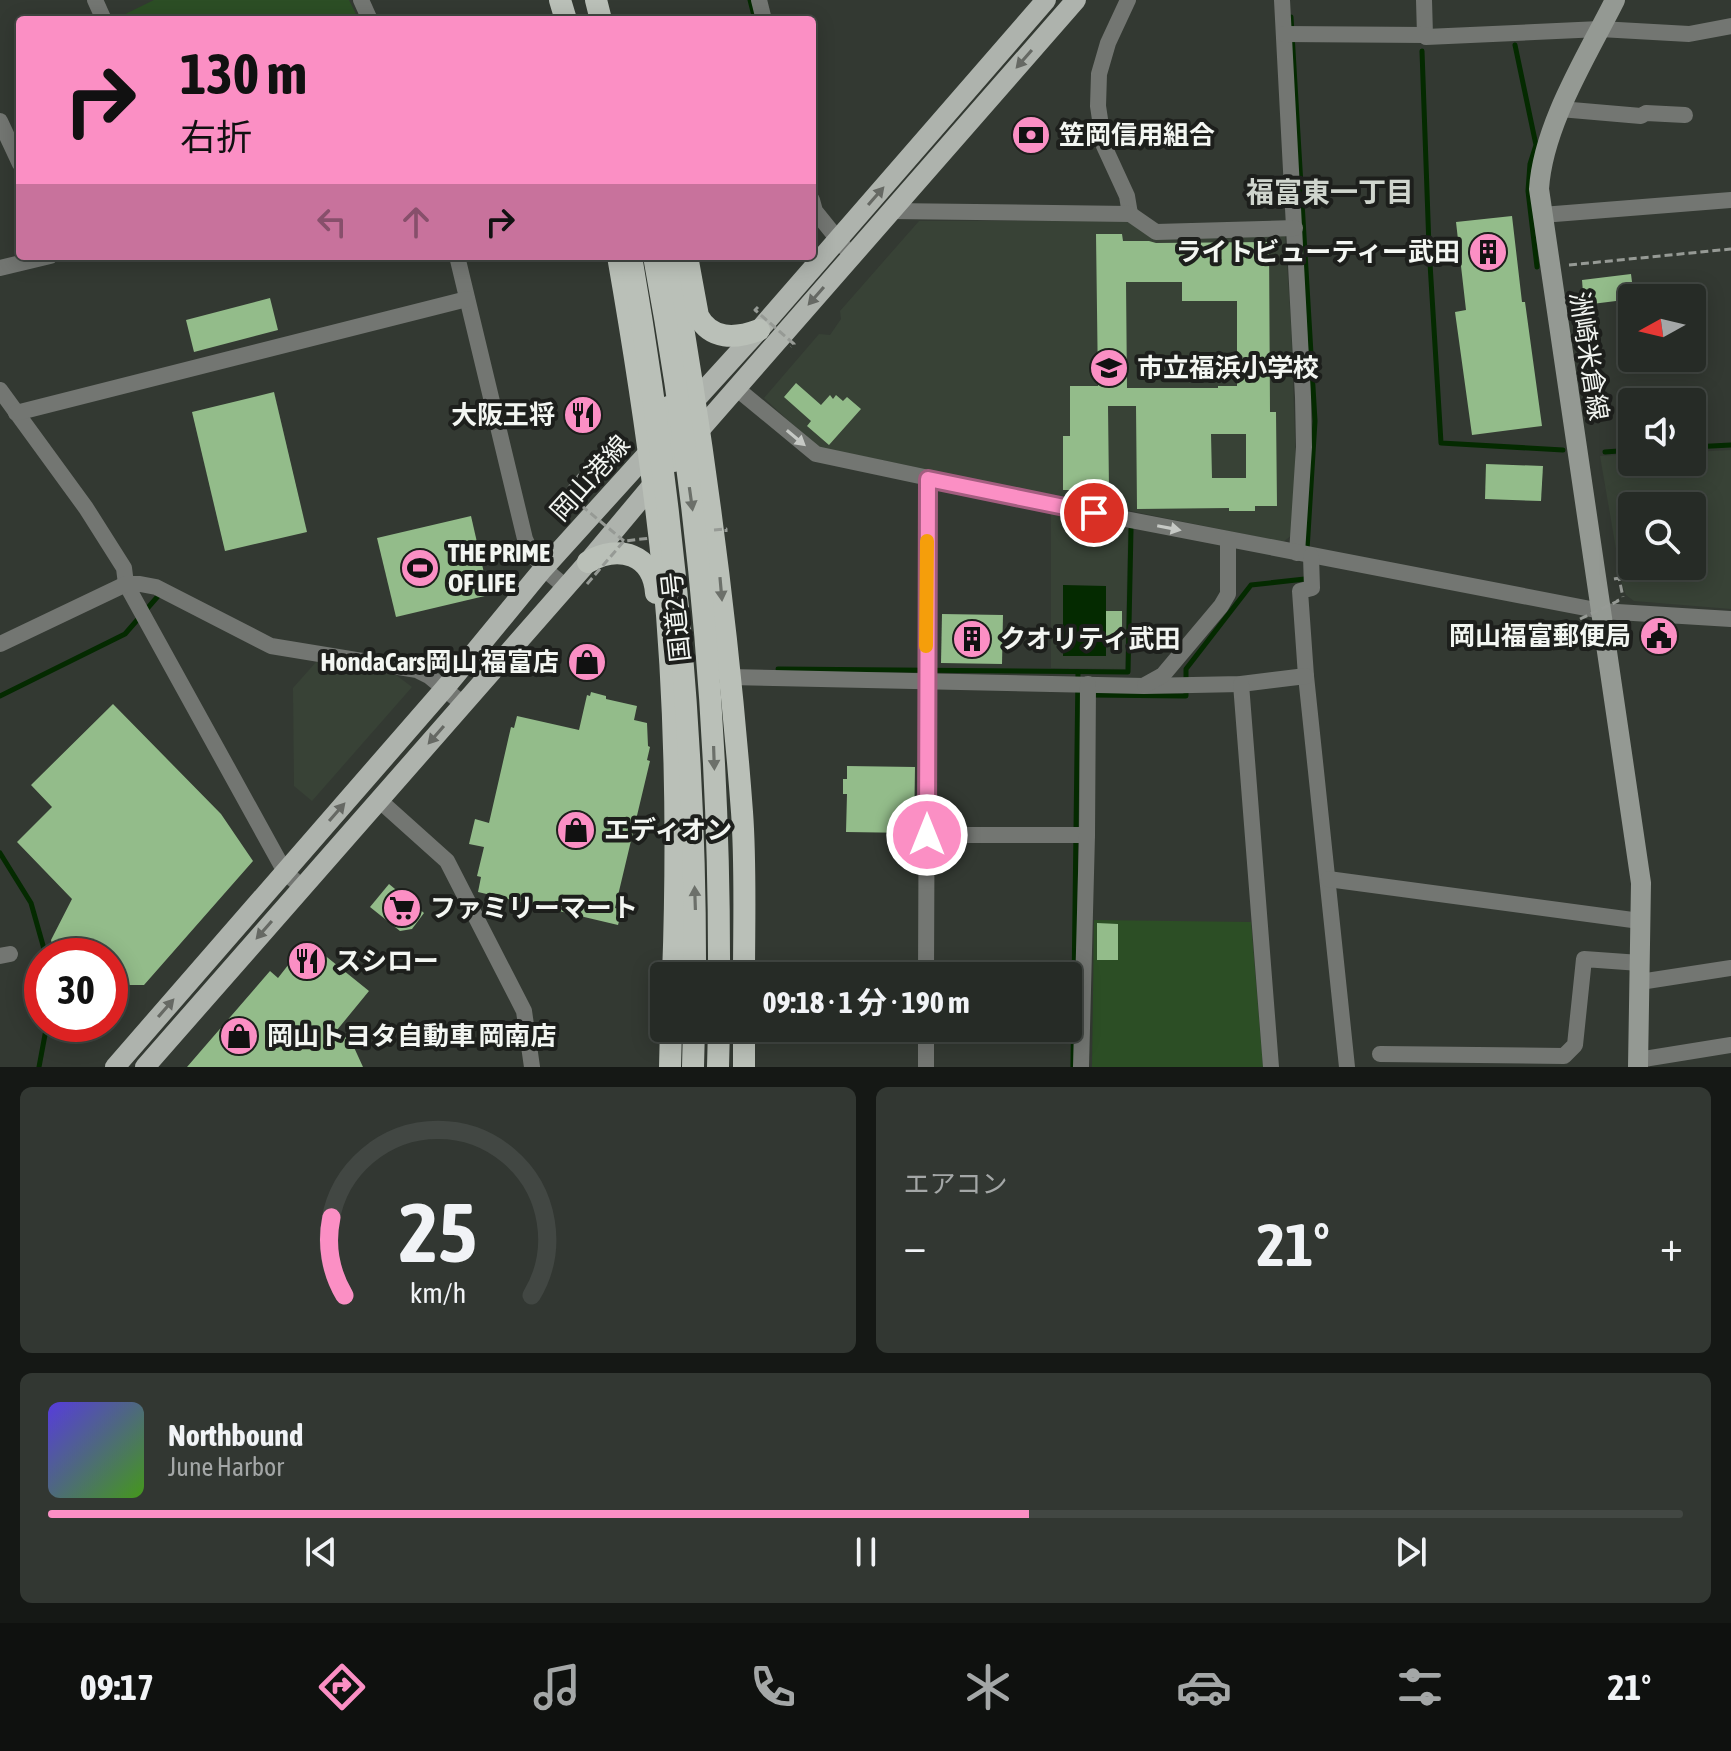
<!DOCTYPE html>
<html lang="ja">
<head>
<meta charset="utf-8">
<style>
  :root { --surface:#262b26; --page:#323732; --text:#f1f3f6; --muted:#a4a7a7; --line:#424743; --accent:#fb8fc4 }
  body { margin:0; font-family:"Asap Condensed","Noto Sans JP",sans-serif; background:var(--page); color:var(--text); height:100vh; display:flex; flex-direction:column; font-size:30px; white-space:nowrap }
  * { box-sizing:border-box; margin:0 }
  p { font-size:26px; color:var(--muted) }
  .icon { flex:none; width:44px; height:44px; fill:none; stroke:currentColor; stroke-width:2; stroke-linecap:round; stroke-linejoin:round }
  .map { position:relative; height:1067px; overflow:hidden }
  .side { display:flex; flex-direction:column; gap:20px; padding:20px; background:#151815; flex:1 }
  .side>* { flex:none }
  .guide { position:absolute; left:16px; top:16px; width:800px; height:244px; border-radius:8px; box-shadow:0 4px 20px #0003,0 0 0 2px var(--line); background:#fb8fc4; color:#111; overflow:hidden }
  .needle { width:52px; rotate:262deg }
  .controls { position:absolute; left:1618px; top:284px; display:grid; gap:16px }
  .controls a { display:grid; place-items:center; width:88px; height:88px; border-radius:8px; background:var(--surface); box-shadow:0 4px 20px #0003,0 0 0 2px var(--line); font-size:40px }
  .speed { position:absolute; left:24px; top:938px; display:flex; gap:16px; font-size:40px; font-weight:700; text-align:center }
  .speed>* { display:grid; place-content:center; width:104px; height:104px; border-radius:50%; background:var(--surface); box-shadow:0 4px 20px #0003,0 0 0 2px var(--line); line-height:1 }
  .speed .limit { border:12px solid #d22; background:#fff; color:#111 }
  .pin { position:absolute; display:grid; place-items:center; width:68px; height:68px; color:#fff; margin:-34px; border:4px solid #fff; border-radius:50%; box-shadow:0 2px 8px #0007 }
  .me { position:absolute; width:88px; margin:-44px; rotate:0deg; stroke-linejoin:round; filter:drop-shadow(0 0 6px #0008) }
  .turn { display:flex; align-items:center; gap:28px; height:168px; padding:0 32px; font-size:36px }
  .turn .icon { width:104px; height:104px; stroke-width:2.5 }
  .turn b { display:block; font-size:56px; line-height:68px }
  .lanes { display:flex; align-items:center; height:76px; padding:0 32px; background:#0003; justify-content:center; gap:40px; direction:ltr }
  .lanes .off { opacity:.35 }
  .big { font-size:60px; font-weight:700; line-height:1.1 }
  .side .tile { flex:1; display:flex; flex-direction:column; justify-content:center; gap:12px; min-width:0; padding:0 28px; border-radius:12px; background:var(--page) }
  .side .dial { align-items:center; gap:0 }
  .dial svg { height:208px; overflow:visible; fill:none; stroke:var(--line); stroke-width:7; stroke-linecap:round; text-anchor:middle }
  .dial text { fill:var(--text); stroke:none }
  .song { display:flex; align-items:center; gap:24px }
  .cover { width:96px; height:96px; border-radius:12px; background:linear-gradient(135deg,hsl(250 70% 55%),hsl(100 70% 35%)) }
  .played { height:8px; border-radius:4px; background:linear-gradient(90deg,var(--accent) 60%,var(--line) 60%) }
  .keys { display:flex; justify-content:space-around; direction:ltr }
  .heat { display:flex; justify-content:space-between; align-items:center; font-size:44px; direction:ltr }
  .side .tiles { flex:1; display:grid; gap:20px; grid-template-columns:1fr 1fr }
  .tile:last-child { grid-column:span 2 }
  .trip { position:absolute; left:650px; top:962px; width:432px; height:80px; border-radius:8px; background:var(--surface); box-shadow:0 4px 20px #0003,0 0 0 2px var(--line); font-weight:700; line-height:80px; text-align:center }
  .tabs { display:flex; height:128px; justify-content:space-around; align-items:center; background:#0f110f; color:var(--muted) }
  .tabs .icon { width:56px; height:56px }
  .tabs .current { color:var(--accent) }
  .tabs b { font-size:36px; color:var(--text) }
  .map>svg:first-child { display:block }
</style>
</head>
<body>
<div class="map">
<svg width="1731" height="1067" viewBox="0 0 1731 1067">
  <rect width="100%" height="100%" fill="#333932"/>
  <!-- built -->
  <g fill="#384236" fill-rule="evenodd">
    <polygon points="919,221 1130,221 1156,236 1285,236 1291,324 1296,466 1292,535 1283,542 817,447 764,398 819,334 830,335 841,319 840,311"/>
    <path d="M 1731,450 L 1731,609 L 1634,601 L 1626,595 L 1622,584 L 1600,456 L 1632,454 L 1632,462 L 1692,462 L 1692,452 ZM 1632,506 L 1692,506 L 1692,566 L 1632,566 Z"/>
    <polygon points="1051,511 1128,528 1125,669 1051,668"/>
    <polygon points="317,661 392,672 412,687 312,801 294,786 293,688"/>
  </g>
  <!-- green -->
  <g fill="#2c4e25">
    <polygon points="154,0 349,0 359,20 115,20 115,19"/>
    <polygon points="1094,920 1251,922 1263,1067 1092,1067"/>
  </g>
  <!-- water -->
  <polygon fill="#042a00" points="1063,585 1106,586 1106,656 1063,656"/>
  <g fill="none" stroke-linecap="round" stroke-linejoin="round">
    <!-- stream -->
    <g stroke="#042a00" stroke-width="5">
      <polyline points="750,0 755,20"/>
      <polyline points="1291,17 1315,421 1307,550"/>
      <polyline points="1515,45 1536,145 1530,164 1528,191 1537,267"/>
      <polyline points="1422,51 1429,247 1441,443 1563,450"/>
      <polyline points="1692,447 1731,445"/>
      <polyline points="1605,452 1632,450"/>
      <polyline points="778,669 1128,672 1131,529"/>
      <polyline points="1091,695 1186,696 1186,669 1251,585 1305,579"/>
      <polyline points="0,696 125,634 159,595"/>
      <polyline points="0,853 31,903 46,956"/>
      <polyline points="39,1067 47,1024"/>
      <polyline points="1073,1067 1078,672"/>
    </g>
  </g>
  <!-- building -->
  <g fill="#93bc8a" fill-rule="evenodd">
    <polygon points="1512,216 1522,302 1525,302 1542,426 1472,435 1455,312 1466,310 1456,222"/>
    <path d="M 1096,234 L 1122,234 L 1123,241 L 1149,241 L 1156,243 L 1269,242 L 1270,412 L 1276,412 L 1277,506 L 1255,506 L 1255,511 L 1229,511 L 1229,508 L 1137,509 L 1136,406 L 1108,406 L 1109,490 L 1063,490 L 1063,436 L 1070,436 L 1070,386 L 1098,386 ZM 1126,282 L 1182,282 L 1182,301 L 1237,301 L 1237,386 L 1218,386 L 1218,388 L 1127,388 ZM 1211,434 L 1246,434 L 1246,478 L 1212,478 Z"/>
    <polygon points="1631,274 1634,298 1632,299 1584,305 1582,280"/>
    <polygon points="270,298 278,330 194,352 186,320"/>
    <polygon points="796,383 821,405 830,395 833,399 836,395 843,401 847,397 861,409 829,445 807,426 811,421 784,397"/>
    <polygon points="274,392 307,532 225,551 192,412"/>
    <polygon points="1486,464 1543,466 1541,501 1485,499"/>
    <polygon points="471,516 489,595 396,617 377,538"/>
    <rect x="1106" y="611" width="16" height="27"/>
    <polygon points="942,614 1003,615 1002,664 941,663"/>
    <polygon points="591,692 606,696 606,699 637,706 634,720 647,723 648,746 650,747 647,760 650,761 615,908 622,910 618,925 478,892 481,877 477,876 484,847 469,844 475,819 489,823 511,727 514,728 517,716 579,730 587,695 590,696"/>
    <polygon points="113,704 221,814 253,861 144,985 110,985 110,956 55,956 51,940 72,899 17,842 52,807 31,785"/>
    <polygon points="847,766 915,767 914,833 846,832 847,794 843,794 843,779 847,779"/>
    <polygon points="389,884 424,913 412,929 400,931 370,907"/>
    <polygon points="1097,923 1118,924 1118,960 1097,960"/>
    <polygon points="307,941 369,991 337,1030 352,1043 363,1067 187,1067 270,971 278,978"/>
  </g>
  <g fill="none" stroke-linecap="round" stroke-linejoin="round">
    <!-- path -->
    <g stroke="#969a95" stroke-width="3" stroke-dasharray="8 4" stroke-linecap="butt">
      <polyline points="1569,265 1731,249"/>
      <polyline points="567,490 580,474 585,478 571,494"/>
      <polyline points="1614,579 1619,578 1623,597"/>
    </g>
    <!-- minor -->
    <g stroke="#737672" stroke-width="16">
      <polyline points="95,0 104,20"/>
      <polyline points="361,0 370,20"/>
      <polyline points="759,0 764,20"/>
      <polyline points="1128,0 1108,43 1099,74 1098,106 1104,146 1127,196 1130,214"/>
      <polyline points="1282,0 1303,397 1304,447 1297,553"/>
      <polyline points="1424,0 1425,35"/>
      <polyline points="1284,34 1425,35 1426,37 1600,29 1689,34 1731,26"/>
      <polyline points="1560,109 1641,116 1646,113 1685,115"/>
      <polyline points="0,121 20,164"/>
      <polyline points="812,200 815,211 844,247"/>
      <polyline points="890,211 1130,214 1156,232 1295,228"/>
      <polyline points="1542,215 1731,200"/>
      <path d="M 457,256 L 525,539 C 534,561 548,573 566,587"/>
      <polyline points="0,268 50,256"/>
      <polyline points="736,388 816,454 1094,513 1601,611 1731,619"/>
      <polyline points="0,390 86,508 124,568 126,584 285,872 302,887"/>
      <polyline points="16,413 467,299"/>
      <polyline points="1311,556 1312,588 1300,591 1306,676 1347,1067"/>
      <polyline points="0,644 126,584 140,584 156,587 271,646 417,670 429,676 463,704"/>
      <polyline points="729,677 1144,686 1241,684 1306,676"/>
      <polyline points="1241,684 1271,1067"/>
      <polyline points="1145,685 1163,675 1221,606 1228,594 1228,540"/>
      <polyline points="379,800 447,861 524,1011 532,1067"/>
      <polyline points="927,835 1087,835"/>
      <polyline points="1328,879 1640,921"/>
      <polyline points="0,956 10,954"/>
      <polyline points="926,976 928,479"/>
      <polyline points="1640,982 1731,968"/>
      <polyline points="1380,1054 1564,1056 1575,1045 1584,959 1640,963"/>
      <polyline points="1638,1060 1731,1045"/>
      <polyline points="926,1067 926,1028"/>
      <polyline points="1081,1067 1087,835 1088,684"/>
    </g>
    <!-- secondary -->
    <path stroke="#949993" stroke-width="20" d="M 1615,0 C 1587,56 1543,125 1539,189 L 1641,883 L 1638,1067"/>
    <!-- primary -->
    <g stroke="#aeb3ad" stroke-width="20">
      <polyline points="687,409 759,330 1046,0"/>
      <polyline points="691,440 1076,0"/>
      <polyline points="115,1067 445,688 543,569 658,442"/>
      <polyline points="145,1067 588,562 660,476"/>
    </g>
    <!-- trunk -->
    <g stroke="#bac0b8" stroke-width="22">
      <polyline points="560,0 566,20"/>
      <polyline points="596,0 601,20"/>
      <path d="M 618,256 C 636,359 652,464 663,569 C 676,704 678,841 673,976"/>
      <path d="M 671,256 C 703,440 728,625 742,812 C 746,866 744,921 744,976"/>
      <path d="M 687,256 L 698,316 C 711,340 735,339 759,330"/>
      <polyline points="669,407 673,461"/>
      <path d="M 588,562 C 619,544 653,554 656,593"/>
      <polyline points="670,1067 671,1028"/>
      <polyline points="693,1067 694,1028"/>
      <polyline points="718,1067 719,1028"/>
      <polyline points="744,1067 744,1028"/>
    </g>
    <!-- path-bridge -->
    <g stroke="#969a95" stroke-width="3" stroke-dasharray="8 4" stroke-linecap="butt">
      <polyline points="758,307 755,310 794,344 791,347"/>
      <polyline points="567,490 565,492 624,541"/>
      <polyline points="714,530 726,529 726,532"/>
      <polyline points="587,584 624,541 651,538"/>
      <polyline points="1580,619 1618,601 1617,599"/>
    </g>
    <!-- trunk-bridge -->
    <g stroke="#bac0b8" stroke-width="22">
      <path d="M 631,256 C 672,495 696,733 695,976"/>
      <path d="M 654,256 C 698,493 720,735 719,976"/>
    </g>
  </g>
  <!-- one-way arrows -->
  <defs><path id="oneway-solid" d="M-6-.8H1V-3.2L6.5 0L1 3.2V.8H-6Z" transform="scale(2)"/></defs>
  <g fill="#666964">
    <use href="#oneway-solid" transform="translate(1024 59) rotate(131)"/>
    <use href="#oneway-solid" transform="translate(876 196) rotate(-49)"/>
    <use href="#oneway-solid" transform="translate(816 296) rotate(131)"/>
    <use href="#oneway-solid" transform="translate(436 735) rotate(131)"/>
    <use href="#oneway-solid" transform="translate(337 812) rotate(-49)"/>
    <use href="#oneway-solid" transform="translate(264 930) rotate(131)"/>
    <use href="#oneway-solid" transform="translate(166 1008) rotate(-49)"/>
  </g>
  <g fill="#c6c9c5">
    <use href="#oneway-solid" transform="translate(796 438) rotate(40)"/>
    <use href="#oneway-solid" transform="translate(1169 528) rotate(11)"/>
  </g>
  <g fill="#6c706a">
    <use href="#oneway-solid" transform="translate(691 499) rotate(82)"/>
    <use href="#oneway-solid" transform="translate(721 589) rotate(85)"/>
    <use href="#oneway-solid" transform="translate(714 758) rotate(88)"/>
    <use href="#oneway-solid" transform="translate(695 898) rotate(-92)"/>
  </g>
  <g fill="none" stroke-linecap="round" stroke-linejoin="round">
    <defs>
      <polyline id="route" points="927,835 928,479 1094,513"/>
    </defs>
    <!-- route casing -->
    <use href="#route" stroke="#a35d7f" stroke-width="20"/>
    <!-- route -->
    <use href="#route" stroke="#fb8fc4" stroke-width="14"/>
    <!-- slow -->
    <polyline stroke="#f59e0b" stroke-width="14" points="926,646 927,541"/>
  </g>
  <!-- icons -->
  <defs>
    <symbol id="bank-disc" viewBox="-11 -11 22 22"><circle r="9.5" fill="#fb8fc4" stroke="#1d1f1c"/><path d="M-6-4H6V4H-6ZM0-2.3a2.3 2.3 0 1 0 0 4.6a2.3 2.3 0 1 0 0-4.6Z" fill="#111"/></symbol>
    <symbol id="building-disc" viewBox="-11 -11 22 22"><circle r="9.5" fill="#fb8fc4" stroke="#1d1f1c"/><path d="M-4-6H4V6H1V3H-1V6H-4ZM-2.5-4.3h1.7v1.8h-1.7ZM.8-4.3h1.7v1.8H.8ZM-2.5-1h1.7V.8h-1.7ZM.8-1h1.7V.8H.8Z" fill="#111"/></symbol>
    <symbol id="school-disc" viewBox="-11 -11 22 22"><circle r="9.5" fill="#fb8fc4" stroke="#1d1f1c"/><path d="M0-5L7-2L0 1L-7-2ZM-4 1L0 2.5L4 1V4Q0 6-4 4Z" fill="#111"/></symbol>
    <symbol id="restaurant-disc" viewBox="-11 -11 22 22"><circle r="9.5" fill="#fb8fc4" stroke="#1d1f1c"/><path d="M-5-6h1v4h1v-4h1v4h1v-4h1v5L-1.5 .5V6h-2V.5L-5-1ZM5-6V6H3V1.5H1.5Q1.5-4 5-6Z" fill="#111"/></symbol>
    <symbol id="stadium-disc" viewBox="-11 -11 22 22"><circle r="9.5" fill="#fb8fc4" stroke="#1d1f1c"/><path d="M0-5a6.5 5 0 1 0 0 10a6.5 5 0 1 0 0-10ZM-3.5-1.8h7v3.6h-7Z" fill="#111"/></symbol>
    <symbol id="civic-disc" viewBox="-11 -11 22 22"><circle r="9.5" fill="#fb8fc4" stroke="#1d1f1c"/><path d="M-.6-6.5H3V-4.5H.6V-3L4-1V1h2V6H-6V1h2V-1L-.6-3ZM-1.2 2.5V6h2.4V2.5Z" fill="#111"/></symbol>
    <symbol id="shop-disc" viewBox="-11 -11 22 22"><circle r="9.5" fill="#fb8fc4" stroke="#1d1f1c"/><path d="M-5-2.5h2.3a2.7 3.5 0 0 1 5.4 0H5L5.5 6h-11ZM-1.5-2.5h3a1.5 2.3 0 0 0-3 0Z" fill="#111"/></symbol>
    <symbol id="supermarket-disc" viewBox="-11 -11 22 22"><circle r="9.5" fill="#fb8fc4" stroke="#1d1f1c"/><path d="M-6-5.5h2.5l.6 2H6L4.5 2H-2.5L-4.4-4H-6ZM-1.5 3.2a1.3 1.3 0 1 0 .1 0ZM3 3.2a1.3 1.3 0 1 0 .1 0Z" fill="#111"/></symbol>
  </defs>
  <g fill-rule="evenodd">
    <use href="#bank-disc" x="1009" y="113" width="44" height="44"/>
    <use href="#building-disc" x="1466" y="230" width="44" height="44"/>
    <use href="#school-disc" x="1087" y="346" width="44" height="44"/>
    <use href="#restaurant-disc" x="561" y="393" width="44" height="44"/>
    <use href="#stadium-disc" x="398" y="546" width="44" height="44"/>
    <use href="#civic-disc" x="1637" y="614" width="44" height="44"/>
    <use href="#building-disc" x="950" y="617" width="44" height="44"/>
    <use href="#shop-disc" x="565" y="640" width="44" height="44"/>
    <use href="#shop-disc" x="554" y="808" width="44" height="44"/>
    <use href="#supermarket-disc" x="380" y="886" width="44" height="44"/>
    <use href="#restaurant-disc" x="285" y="939" width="44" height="44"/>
    <use href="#shop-disc" x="217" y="1014" width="44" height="44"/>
  </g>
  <g text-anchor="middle" stroke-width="8" stroke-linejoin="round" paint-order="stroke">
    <!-- poi labels -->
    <g font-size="26" font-weight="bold" fill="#f3f6f2" stroke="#1d1f1c" text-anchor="start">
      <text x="1059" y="144">笠岡信用組合</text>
      <text x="1460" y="261" text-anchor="end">ライトビューティー武田</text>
      <text x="1137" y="377">市立福浜小学校</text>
      <text x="555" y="424" text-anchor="end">大阪王将</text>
      <text x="448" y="562">THE PRIME<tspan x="448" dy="30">OF LIFE</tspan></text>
      <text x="1631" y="645" text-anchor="end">岡山福富郵便局</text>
      <text x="1000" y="648">クオリティ武田</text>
      <text x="559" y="671" text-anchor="end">HondaCars岡山 福富店</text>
      <text x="604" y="839">エディオン</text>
      <text x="430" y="917">ファミリーマート</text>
      <text x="335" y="970">スシロー</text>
      <text x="267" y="1045">岡山トヨタ自動車 岡南店</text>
    </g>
    <!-- street labels -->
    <g font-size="26" fill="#f3f6f2" stroke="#1d1f1c">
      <text transform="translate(1589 356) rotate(81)" y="9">洲崎米倉線</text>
      <text transform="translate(590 478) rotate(-48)" y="9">岡山港線</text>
      <text transform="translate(676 617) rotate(-96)" y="9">国道2号</text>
    </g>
    <!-- neighbourhood labels -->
    <g font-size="28" font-weight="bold" fill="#cfd5cd" stroke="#1d1f1c">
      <text x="1330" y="202">福富東一丁目</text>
    </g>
  </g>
</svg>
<div class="controls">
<a><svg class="needle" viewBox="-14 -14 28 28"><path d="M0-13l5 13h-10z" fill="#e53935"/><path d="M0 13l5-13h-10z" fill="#a4a7a7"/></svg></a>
<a><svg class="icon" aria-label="sound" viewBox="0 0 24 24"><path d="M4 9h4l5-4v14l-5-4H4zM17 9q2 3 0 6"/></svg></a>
<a><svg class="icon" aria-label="search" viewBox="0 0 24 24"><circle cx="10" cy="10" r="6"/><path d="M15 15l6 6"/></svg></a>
</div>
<div class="speed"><div class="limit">30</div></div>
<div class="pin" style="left:1094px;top:513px;background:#d93025"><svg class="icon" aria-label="arrive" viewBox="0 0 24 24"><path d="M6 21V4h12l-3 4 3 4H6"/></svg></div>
<svg class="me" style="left:927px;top:835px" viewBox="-20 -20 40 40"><circle r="17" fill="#fb8fc4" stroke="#fff" stroke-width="3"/><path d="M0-11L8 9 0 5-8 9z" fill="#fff"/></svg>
<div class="trip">09:18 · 1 分 · 190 m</div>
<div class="guide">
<div class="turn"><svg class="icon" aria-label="right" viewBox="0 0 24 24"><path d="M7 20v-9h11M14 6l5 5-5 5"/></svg><div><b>130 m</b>右折</div></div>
<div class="lanes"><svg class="icon off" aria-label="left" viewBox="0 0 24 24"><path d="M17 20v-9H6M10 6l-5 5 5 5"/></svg><svg class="icon off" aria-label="ahead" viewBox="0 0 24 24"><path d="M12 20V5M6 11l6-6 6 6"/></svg><svg class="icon" aria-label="right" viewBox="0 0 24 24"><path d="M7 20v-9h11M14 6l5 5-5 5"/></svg></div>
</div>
</div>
<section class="side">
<div class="tiles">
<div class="tile dial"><svg viewBox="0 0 100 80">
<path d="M14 69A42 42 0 1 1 86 69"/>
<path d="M14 69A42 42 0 0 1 9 39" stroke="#fb8fc4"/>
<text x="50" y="56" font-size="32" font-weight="700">25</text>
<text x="50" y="72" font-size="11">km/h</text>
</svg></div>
<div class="tile"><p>エアコン</p>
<div class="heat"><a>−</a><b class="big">21°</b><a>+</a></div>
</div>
<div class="tile">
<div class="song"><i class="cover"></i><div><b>Northbound</b><p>June Harbor</p></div></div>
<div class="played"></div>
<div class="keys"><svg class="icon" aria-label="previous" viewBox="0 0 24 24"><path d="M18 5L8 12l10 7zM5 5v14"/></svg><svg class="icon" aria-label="pause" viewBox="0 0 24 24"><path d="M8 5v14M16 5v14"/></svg><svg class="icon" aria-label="next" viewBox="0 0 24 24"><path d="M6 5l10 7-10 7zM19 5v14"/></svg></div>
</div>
</div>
</section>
<nav class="tabs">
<b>09:17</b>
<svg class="icon current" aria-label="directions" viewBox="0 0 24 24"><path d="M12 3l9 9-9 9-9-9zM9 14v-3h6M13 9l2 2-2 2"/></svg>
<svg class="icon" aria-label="music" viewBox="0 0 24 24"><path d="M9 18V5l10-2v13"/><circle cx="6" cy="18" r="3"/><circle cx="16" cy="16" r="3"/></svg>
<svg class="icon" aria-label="phone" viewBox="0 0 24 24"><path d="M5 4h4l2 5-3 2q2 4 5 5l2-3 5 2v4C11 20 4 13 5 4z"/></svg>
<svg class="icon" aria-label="climate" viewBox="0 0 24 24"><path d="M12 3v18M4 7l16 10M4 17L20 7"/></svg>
<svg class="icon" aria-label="car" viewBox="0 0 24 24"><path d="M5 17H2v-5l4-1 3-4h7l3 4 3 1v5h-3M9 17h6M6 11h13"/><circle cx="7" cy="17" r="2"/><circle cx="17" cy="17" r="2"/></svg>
<svg class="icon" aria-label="filters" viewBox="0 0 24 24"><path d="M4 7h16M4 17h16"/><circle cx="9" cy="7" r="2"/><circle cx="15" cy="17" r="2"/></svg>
<b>21°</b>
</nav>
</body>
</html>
